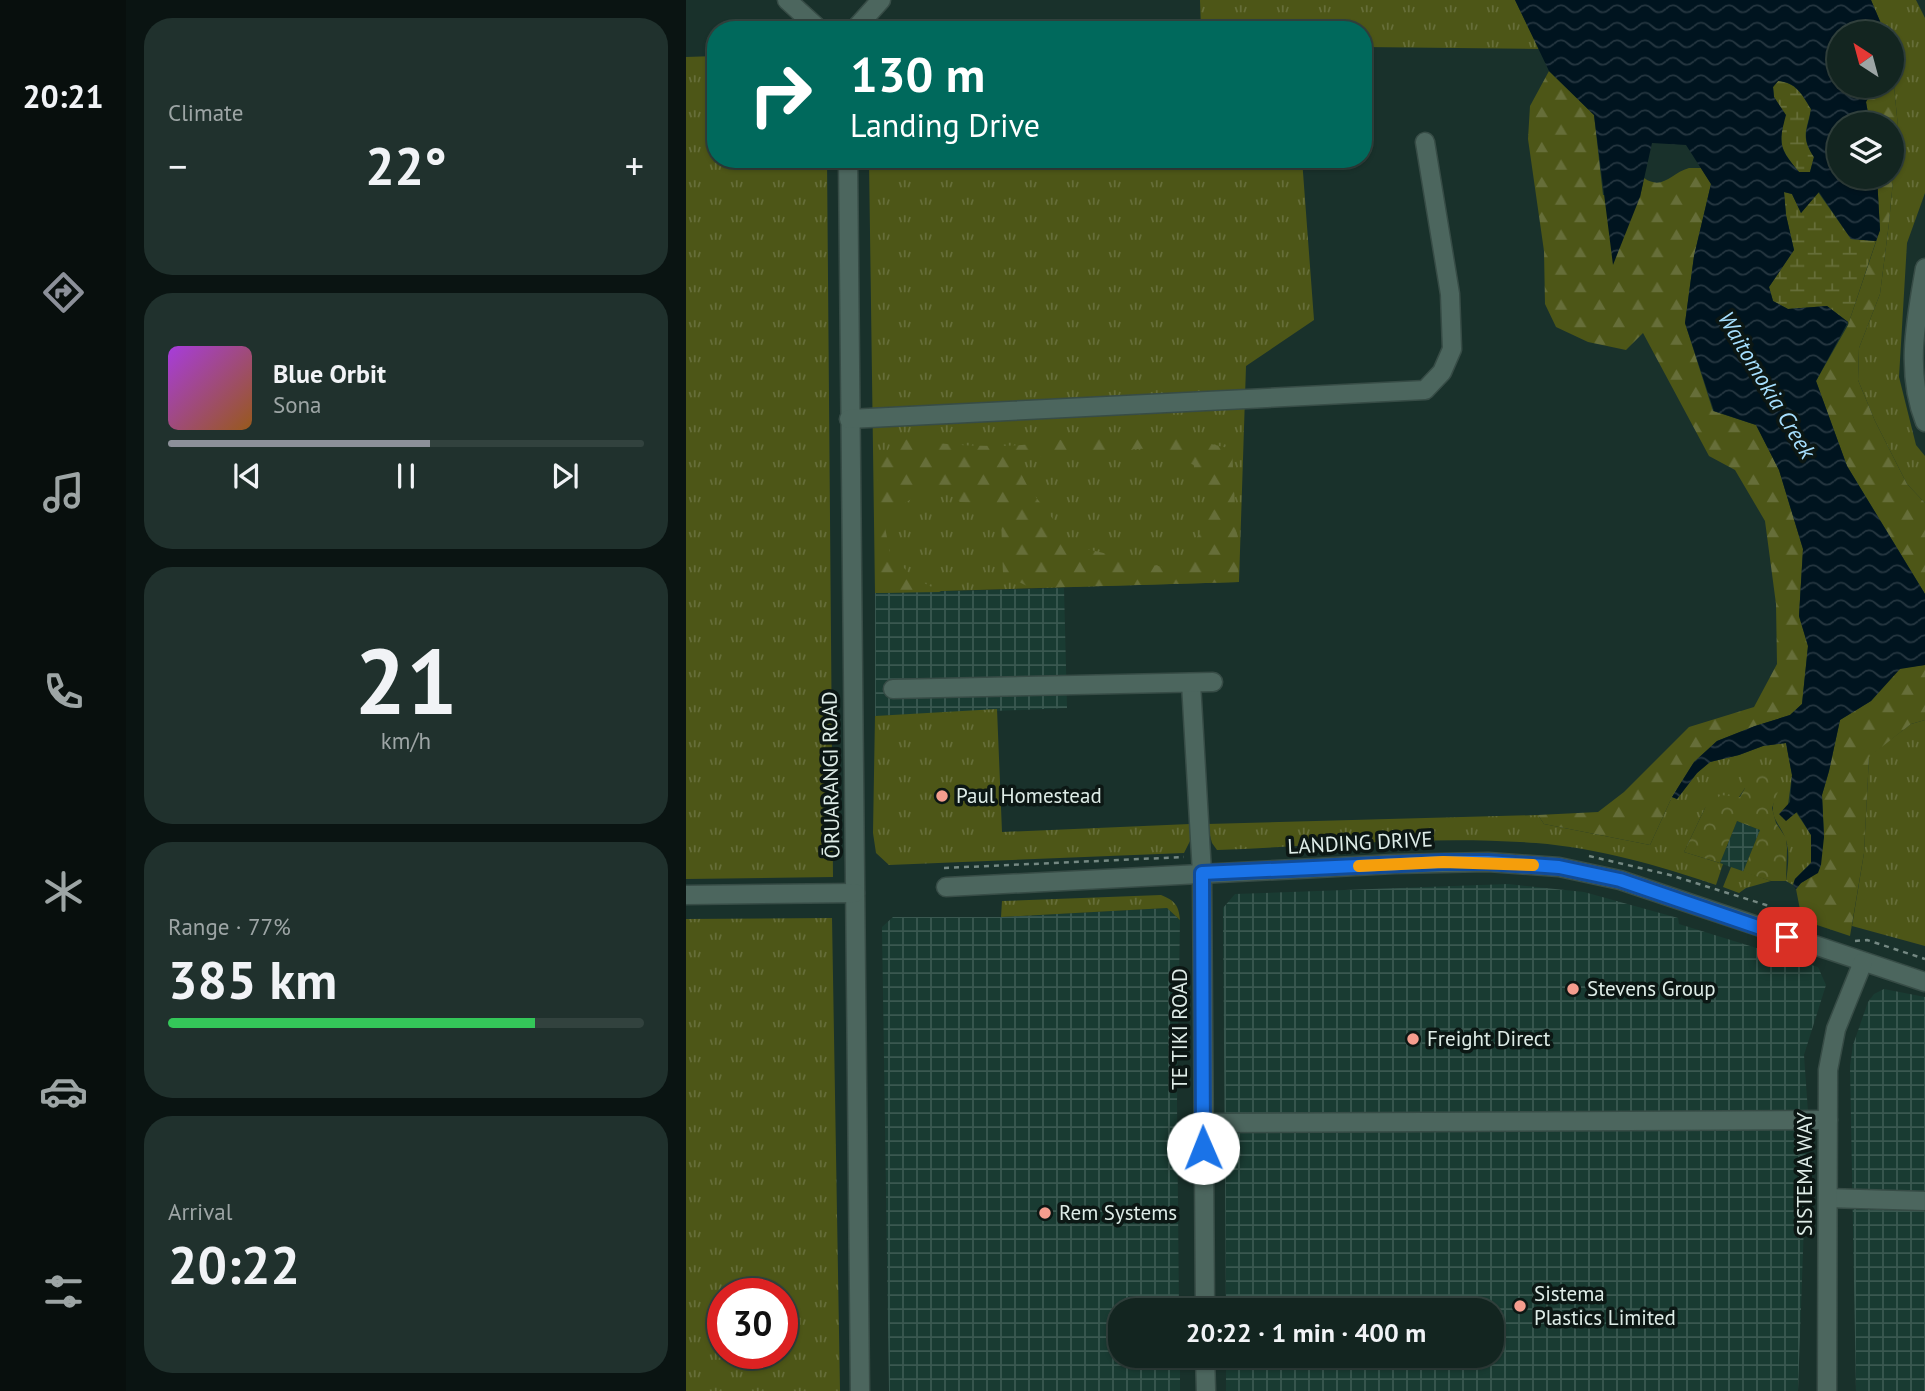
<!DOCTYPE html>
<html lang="en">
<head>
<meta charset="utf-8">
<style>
  :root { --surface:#132520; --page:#20312d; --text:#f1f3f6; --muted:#9da5a5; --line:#32423e; --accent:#8c9099 }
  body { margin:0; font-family:"PT Sans",sans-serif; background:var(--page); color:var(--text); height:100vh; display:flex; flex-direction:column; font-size:26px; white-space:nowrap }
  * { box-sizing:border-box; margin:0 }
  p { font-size:23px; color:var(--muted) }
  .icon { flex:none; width:38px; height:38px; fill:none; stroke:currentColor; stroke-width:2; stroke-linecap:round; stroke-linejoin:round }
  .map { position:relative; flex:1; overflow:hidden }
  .drawer { display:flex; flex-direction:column; gap:18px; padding:18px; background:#0a1412; width:560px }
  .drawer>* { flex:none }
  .hud { position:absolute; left:21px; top:21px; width:665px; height:147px; border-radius:28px; box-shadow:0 2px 5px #0004,0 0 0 2px var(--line); background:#00695c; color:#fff; overflow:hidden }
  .needle { width:46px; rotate:324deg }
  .fabs { position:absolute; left:1141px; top:21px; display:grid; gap:14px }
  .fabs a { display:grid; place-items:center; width:77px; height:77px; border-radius:50%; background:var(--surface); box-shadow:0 2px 5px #0004,0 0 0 2px var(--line); font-size:35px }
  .speed { position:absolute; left:21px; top:1278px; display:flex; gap:14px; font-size:35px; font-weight:700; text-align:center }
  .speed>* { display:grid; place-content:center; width:91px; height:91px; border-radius:50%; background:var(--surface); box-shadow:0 2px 5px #0004,0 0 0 2px var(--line); line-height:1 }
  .speed .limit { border:10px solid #d22; background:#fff; color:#111 }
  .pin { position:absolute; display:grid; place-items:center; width:60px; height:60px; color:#fff; margin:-30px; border-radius:14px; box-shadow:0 4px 10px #0006 }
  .me { position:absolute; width:77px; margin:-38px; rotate:359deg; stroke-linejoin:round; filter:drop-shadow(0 0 5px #0008) }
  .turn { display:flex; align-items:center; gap:24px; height:147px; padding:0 28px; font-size:32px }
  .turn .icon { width:91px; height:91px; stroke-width:2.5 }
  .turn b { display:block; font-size:49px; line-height:60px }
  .big { font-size:52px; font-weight:700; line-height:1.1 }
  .drawer .widget { flex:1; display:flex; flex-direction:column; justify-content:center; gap:10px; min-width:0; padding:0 24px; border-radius:28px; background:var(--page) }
  .drawer .dial { align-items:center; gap:0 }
  .dial b { font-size:91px; line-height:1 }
  .song { display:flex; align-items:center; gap:21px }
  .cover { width:84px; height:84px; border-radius:10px; background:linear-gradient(135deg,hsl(280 70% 55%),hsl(30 70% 35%)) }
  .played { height:7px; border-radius:4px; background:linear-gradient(90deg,var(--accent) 55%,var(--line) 55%) }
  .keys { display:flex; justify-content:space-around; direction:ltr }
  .heat { display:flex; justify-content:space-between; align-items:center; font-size:38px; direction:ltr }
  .charge { height:10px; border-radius:5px; background:linear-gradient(90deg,#34c759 77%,var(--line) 0) }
  .trip { position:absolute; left:422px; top:1298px; width:396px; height:70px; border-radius:28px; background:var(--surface); box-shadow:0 2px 5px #0004,0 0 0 2px var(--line); font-weight:700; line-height:70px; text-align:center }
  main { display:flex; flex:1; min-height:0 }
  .tabs { display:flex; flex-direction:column; width:126px; justify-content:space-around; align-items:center; background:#080f0d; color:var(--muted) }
  .tabs .icon { width:49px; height:49px }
  .tabs .active { color:var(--accent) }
  .tabs b { font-size:32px; color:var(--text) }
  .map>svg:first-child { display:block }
</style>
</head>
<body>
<main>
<nav class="tabs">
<b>20:21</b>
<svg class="icon active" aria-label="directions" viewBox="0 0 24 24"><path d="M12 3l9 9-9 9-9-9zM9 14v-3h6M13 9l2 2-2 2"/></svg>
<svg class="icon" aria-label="music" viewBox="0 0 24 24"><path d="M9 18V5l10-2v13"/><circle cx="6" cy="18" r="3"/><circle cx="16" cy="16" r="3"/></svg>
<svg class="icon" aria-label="phone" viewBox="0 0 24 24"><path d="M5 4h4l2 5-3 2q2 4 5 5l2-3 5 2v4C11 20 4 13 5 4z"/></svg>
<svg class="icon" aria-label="climate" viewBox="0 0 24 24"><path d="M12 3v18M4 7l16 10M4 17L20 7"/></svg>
<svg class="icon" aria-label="car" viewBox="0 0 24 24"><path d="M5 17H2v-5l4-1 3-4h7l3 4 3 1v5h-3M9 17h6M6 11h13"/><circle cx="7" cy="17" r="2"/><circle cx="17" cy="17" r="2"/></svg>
<svg class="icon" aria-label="filters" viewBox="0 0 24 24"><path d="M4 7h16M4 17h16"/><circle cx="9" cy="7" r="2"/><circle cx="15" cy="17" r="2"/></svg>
</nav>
<section class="drawer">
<div class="widget"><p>Climate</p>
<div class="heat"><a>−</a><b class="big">22°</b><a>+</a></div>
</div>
<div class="widget">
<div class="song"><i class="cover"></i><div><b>Blue Orbit</b><p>Sona</p></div></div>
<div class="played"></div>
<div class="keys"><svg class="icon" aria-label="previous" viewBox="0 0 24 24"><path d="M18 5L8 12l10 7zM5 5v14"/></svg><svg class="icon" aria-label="pause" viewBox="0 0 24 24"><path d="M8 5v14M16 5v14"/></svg><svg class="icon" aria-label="next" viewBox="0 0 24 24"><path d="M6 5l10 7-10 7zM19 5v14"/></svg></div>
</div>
<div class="widget dial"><b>21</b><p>km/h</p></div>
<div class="widget"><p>Range · 77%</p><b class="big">385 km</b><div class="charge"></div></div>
<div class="widget"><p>Arrival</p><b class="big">20:22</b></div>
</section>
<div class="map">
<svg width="1239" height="1391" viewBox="0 0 1239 1391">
  <defs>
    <pattern id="industrial-grid" width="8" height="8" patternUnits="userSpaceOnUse" patternTransform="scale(1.75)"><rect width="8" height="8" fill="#193b32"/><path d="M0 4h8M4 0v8" fill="none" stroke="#3a5850"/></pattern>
    <pattern id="grass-tufts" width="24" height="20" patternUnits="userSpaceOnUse" patternTransform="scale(1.75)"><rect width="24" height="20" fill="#4d5617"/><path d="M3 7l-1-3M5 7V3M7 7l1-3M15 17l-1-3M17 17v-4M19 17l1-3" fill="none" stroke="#666e39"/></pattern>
    <pattern id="forest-firs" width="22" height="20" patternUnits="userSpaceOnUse" patternTransform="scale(1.75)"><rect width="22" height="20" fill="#4d5617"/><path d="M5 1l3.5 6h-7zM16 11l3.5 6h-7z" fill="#666e39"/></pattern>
    <pattern id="wetland-marsh" width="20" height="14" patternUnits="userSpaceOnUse" patternTransform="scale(1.75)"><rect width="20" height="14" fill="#4d5617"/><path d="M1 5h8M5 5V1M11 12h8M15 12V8" fill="none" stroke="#666e39"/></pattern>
    <pattern id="park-crowns" width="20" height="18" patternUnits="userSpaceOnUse" patternTransform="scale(1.75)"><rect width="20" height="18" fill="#4d5617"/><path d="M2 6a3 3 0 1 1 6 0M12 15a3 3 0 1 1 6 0" fill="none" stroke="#666e39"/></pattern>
    <pattern id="water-waves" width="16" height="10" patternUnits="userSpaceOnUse" patternTransform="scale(1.75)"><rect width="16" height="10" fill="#00141f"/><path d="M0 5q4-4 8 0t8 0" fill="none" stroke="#253640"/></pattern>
  </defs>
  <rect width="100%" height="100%" fill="#19312b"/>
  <!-- industrial -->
  <g fill="url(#industrial-grid)">
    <polygon points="378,588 381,708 189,716 189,593"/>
    <polygon points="1051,821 1074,830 1057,872 1034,863"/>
    <polygon points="822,884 898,892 992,918 993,924 1132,967 1140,985 1118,1055 1122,1112 1112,1391 540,1391 540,1356 805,1356 805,1311 540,1311 537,908 549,894"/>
    <polygon points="481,908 494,920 491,1102 493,1311 434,1311 434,1356 494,1356 494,1391 203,1391 196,927 207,917 315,917"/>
    <polygon points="1198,989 1239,997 1239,1391 1170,1391 1164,1066 1167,1045 1182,1002 1188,994"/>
  </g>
  <!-- grass -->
  <g fill="url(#grass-tufts)" fill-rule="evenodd">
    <polygon points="514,0 829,0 853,49 677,47 677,30 515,30"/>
    <polygon points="1185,0 1230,0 1239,18 1239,193 1221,243 1213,377 1230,445 1239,456 1239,503 1221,484 1189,421 1172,380 1173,348 1194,294 1203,223 1212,127 1206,66 1206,33 1199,33"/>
    <polygon points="30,56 30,159 141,159 147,877 0,879 0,57"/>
    <polygon points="183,159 616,159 628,320 560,366 553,582 189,593"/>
    <polygon points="311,709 316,832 504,824 505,839 498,853 203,865 190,853 187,833 189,716"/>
    <polygon points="1239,720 1239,946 1166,926 1178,853 1183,756 1225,724"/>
    <path d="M 1100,743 L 1106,775 L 1100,820 L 1110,812 L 1125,835 L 1125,863 L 1109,879 L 1107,885 L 1100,881 C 1102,868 1104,852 1100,840 C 1094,822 1082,819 1089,797 L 1059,788 L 1053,797 L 1019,808 L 998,852 L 1037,864 L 1030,885 C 972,865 911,848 850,843 C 746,835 635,846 531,850 L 526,843 L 521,824 L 852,815 L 858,824 L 964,845 L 986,797 L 991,799 L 1011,773 L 1024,762 L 1053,755 L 1077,746 Z"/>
    <polygon points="1045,867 1085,881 1060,888 1053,893 1037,887"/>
    <path d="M 475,895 C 488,900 493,905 494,920 L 481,908 L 315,917 L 316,901 Z"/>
    <path d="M 146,918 L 154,1391 L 0,1391 L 0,919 ZM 37,1293 L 96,1293 L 96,1353 L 37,1353 Z"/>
  </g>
  <!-- forest -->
  <g fill="url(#forest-firs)" fill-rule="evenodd">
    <polygon points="1206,66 1212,127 1203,223 1194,294 1173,348 1172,380 1189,421 1221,484 1239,503 1239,594 1161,466 1130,381 1162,325 1194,230 1191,177 1206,177 1206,124 1184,124 1180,102 1188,86 1206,86"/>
    <path d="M 863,71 L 908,115 L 917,195 L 954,197 L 958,178 C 977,191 985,173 1003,168 C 1003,168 1014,168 1015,168 L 1025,184 L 1008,256 L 999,323 L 1027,411 L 1070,425 L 1093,470 L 1117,549 L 1113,616 L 1122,646 L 1116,704 L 1104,715 L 1069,726 L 1031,741 L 1008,762 L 986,797 L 964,845 L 858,824 L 852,815 L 912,812 L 938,792 L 1003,727 L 1068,707 L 1091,664 L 1090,604 L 1079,521 L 1049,470 L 1023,456 L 957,333 L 940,350 L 902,342 L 870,327 L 859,304 L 858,251 L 842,139 L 844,106 Z"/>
    <path d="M 402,434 L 513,434 L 521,443 L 546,449 L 553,582 L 345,588 L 317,574 L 315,517 L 300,504 L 274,502 L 249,485 L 217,504 L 199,527 L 204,554 L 227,577 L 255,592 L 189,593 L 192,464 L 210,438 C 255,444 302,449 347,444 C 366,442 384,438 402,434 ZM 465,448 L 508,465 L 522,494 L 514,533 L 489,570 L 388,546 L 342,487 L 330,464 L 341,458 Z"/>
    <polygon points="1239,665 1239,720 1225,724 1183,757 1178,853 1164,936 1116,920 1110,889 1115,883 1126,876 1138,837 1136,795 1143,771 1154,720 1185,701 1214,668"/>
  </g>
  <!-- wetland -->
  <g fill="url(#wetland-marsh)">
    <path d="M 1092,81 C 1109,82 1116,94 1125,109 C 1121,131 1114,136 1128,157 L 1124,172 L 1113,172 C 1093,148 1093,145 1099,115 L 1088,97 L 1087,87 Z"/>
    <polygon points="1098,192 1106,194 1115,213 1132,192 1165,239 1190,241 1162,325 1162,322 1141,306 1102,309 1087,301 1083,287 1108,250 1100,215"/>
  </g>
  <!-- park -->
  <polygon fill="url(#park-crowns)" points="1073,765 1089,769 1095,783 1086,808 1090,823 1100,838 1101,848 1100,881 1085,881 1057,872 1074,830 1051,821 1034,863 998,852 1019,808 1035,795 1054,797 1059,788 1055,776"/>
  <!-- water -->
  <path fill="url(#water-waves)" fill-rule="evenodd" d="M 829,0 L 1185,0 L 1199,33 L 1153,33 L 1153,86 L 1188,86 L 1180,102 L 1184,124 L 1153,124 L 1153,177 L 1191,177 L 1194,230 L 1190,241 L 1165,239 L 1133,192 L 1115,213 L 1106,194 L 1098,192 L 1100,215 L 1108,250 L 1083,287 L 1087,301 L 1102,309 L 1141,306 L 1162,322 L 1130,381 L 1161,466 L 1239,594 L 1239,665 L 1214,669 L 1185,701 L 1154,720 L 1143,771 L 1136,795 L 1138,837 L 1135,865 L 1132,873 L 1115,883 L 1110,889 L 1107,885 L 1109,879 L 1125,863 L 1125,835 L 1111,812 L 1100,821 L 1093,814 L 1104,802 L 1106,775 L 1100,743 L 1077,746 L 1053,755 L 1024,762 L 1011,773 L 991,799 L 986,797 L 1008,762 L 1031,741 L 1069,726 L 1104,715 L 1116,704 L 1122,646 L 1113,616 L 1117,549 L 1093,470 L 1070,425 L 1028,411 L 999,323 L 1008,256 L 1025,184 L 1000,145 L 966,143 L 954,197 L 927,265 L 908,115 L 863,71 ZM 1092,81 C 1110,82 1116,94 1125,109 C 1122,131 1114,136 1128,157 L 1124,172 L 1113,172 C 1093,148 1092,144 1100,115 L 1088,97 L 1087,87 Z"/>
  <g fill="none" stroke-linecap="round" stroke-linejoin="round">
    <defs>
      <g id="minor">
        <polyline points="101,0 134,30"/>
        <polyline points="168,30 195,0"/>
        <polyline points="162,159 174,1391"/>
        <path d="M 1239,268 C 1230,320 1219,372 1239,422"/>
        <polyline points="163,419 739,390 756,372 766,349 764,294 739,142"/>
        <polyline points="505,683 516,873 519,1311"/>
        <polyline points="207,689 527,682"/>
        <polyline points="260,887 708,864 802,862 873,867 934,880 1239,982"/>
        <polyline points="0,895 169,893"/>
        <polyline points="517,1123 1142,1120"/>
        <polyline points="1142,1198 1239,1201"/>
        <polyline points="519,1356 520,1391"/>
        <polyline points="1141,1391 1142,1070 1150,1029 1177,962"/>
      </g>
    </defs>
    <!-- minor casing -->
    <use href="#minor" stroke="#374c46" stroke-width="21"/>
    <!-- path -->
    <g stroke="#748882" stroke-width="2.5" stroke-dasharray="5 5" stroke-linecap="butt">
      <polyline points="903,856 984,875 1080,905 1093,915"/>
      <polyline points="258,868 498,857"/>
      <polyline points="1169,941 1181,940 1239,959"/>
    </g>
    <!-- minor -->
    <use href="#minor" stroke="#4c665e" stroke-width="18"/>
  </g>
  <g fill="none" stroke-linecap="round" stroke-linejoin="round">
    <defs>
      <polyline id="route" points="517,1148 516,873 757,862 802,862 873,867 934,880 1101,937"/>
    </defs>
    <!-- route casing -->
    <use href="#route" stroke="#114b97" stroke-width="18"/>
    <!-- route -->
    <use href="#route" stroke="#1a73e8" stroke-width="12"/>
    <!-- slow -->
    <polyline stroke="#f59e0b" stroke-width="12" points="673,866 757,862 847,865"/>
  </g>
  <!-- markers -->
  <g fill="#f59d8e" stroke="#0c1714" stroke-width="2.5">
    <circle cx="256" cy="796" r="7"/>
    <circle cx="887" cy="989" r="7"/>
    <circle cx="727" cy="1039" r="7"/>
    <circle cx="359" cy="1213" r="7"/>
    <circle cx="834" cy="1306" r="7"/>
  </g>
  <g text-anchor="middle" stroke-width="7" stroke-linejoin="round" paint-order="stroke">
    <!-- street labels -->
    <g font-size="21" fill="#deece7" stroke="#0c1714">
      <text transform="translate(145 775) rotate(-91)" y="7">ŌRUARANGI ROAD</text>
      <text transform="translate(674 843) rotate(-3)" y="7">LANDING DRIVE</text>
      <text transform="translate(494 1029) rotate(-90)" y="7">TE TIKI ROAD</text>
      <text transform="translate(1119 1174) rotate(-90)" y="7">SISTEMA WAY</text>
    </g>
    <!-- poi labels -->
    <g font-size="21" fill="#deece7" stroke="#0c1714" text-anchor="start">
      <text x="270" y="803">Paul Homestead</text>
      <text x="901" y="996">Stevens Group</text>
      <text x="741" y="1046">Freight Direct</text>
      <text x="373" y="1220">Rem Systems</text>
      <text x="848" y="1301">Sistema<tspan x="848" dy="24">Plastics Limited</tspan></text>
    </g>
    <!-- water labels -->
    <g font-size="23" font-style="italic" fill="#a6dffe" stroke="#0c1714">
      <text transform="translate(1081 385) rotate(59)" y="8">Waitomokia Creek</text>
    </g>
  </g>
</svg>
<div class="fabs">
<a><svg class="needle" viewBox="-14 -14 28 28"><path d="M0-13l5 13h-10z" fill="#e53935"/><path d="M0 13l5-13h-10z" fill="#9da5a5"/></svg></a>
<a><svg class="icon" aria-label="layers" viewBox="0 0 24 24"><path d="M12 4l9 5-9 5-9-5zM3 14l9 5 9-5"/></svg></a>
</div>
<div class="speed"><div class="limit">30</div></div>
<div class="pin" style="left:1101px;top:937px;background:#d93025"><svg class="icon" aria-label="arrive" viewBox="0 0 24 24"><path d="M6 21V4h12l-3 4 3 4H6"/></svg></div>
<svg class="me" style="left:517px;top:1148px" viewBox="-20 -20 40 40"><circle r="19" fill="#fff"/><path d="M0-13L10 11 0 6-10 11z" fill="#1a73e8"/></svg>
<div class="trip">20:22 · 1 min · 400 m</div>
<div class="hud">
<div class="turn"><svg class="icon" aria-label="right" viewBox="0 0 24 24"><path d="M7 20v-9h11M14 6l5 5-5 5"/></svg><div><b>130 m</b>Landing Drive</div></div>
</div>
</div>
</main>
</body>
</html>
